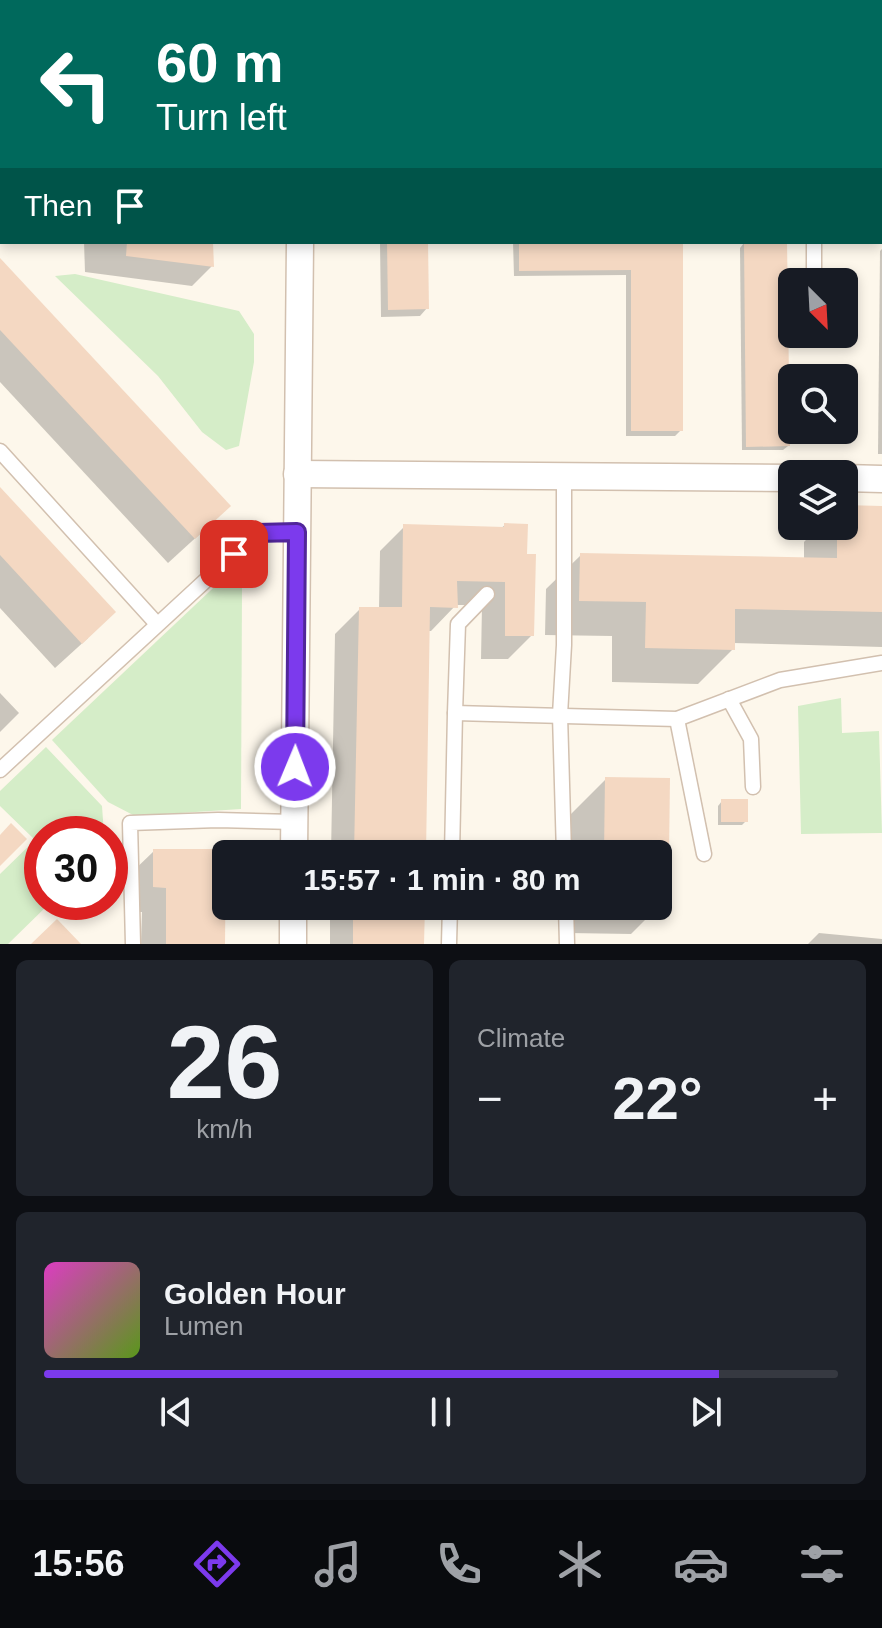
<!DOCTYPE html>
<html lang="en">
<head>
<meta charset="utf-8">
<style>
  :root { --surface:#171b24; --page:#20242c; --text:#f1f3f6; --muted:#9ea1a6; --line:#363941; --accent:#7c3aed }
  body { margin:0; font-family:Helvetica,sans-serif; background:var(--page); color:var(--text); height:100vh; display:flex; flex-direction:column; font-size:30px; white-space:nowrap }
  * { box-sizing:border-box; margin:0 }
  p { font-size:26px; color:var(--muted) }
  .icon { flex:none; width:44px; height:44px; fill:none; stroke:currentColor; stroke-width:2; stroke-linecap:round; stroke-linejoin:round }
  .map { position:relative; height:944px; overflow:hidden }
  .side { display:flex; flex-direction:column; gap:16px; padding:16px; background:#0d0f14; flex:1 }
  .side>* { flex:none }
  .hud { position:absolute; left:0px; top:0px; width:882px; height:244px; box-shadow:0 4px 12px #0003; background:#00695c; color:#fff; overflow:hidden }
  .needle { width:52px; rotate:156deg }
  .fabs { position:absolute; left:778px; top:268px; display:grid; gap:16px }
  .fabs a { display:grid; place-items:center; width:80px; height:80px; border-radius:12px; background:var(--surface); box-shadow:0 4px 12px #0003; font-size:40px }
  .speed { position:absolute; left:24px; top:816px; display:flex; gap:16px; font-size:40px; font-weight:700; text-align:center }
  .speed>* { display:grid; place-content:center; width:104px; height:104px; border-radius:50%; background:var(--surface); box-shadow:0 4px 12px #0003; line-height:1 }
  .speed .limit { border:12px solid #d22; background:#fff; color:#111 }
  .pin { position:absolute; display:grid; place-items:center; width:68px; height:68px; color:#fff; margin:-34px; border-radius:16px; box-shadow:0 4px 12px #0006 }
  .me { position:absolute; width:88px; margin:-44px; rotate:1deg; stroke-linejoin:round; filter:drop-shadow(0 0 6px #0008) }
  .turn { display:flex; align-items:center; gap:28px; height:168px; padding:0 24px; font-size:36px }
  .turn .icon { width:104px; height:104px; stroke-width:2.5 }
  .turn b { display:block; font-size:56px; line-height:68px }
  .then { display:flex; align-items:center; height:76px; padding:0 24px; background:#0003; gap:16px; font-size:30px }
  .big { font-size:60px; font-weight:800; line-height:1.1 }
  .side .widget { flex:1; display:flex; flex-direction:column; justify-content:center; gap:12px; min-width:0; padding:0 28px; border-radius:12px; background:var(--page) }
  .side .dial { align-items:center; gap:0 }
  .dial b { font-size:104px; line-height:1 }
  .song { display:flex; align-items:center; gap:24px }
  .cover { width:96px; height:96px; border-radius:12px; background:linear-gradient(135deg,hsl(310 70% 55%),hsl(90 70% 35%)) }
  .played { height:8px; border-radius:4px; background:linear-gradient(90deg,var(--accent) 85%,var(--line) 85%) }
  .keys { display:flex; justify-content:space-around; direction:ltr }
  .heat { display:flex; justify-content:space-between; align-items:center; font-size:44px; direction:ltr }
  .side .tiles { flex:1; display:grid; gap:16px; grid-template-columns:1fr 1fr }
  .widget:last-child { grid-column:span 2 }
  .trip { position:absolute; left:212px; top:840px; width:460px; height:80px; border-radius:12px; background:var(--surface); box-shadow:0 4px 12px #0003; font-weight:800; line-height:80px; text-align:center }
  .dock { display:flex; height:128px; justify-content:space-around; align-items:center; background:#090b0e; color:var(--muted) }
  .dock .icon { width:56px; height:56px }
  .dock .active { color:var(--accent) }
  .dock b { font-size:36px; color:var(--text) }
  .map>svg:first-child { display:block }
</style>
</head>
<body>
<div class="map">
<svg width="882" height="944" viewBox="0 0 882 944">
  <rect width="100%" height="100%" fill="#fdf7eb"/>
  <!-- green -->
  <g fill="#d5edc8">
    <polygon points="75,274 239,311 254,334 254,362 239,446 226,450 202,432 158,376 55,276"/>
    <polygon points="228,574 242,588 241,809 135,816 108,802 52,740"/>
    <polygon points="841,698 842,733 879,731 882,833 801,834 798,706"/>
    <polygon points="46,747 102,806 104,834 42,834 42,902 51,902 8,944 0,944 0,874 35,840 0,806 0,791"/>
  </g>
  <!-- shadow -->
  <g fill="#0003">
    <polygon points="0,0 109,0 109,2 2,2 0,25"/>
    <rect x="384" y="0" width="63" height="2"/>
    <polygon points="687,0 882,0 882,68 880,2 685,2"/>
    <polygon points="0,154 2,154 0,224"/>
    <polygon points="84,242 211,242 212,266 192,286 85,272"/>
    <polygon points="380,242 438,242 426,243 427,308 420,316 381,317"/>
    <polygon points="513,242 681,242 681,430 675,436 626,436 626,275 514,276"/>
    <polygon points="744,243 788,446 783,450 742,450 740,248"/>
    <polygon points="882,249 882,454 878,454 880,251"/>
    <polygon points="0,260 203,531 168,563 0,382"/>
    <polygon points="0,490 88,638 55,668 0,608"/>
    <polygon points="844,507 882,508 882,647 733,643 733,649 698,684 612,682 612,636 545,635 546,589 581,555 804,559 804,542 819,526 844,526"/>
    <polygon points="505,525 525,556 532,635 508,659 481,659 482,605 456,605 431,631 428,631 424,854 331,854 335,634 360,609 379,609 380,551 404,527 500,529"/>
    <polygon points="0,693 19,713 0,732"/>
    <polygon points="606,779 668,780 666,899 631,934 569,933 570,906 658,906 658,854 571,854 571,814"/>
    <polygon points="722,801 746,821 742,825 718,825 718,806"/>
    <polygon points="154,851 223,944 141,944 142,912 128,912 128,876"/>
    <polygon points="330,906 423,906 422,944 330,944"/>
    <polygon points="819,933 882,939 882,944 808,944"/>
  </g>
  <!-- building -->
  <g fill="#f4d8c2">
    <polygon points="127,242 213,242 214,267 126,256"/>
    <polygon points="387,242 428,242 429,309 388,310"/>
    <polygon points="519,242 683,242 683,431 631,431 631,270 519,271"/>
    <polygon points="744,242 787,242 790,446 746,447"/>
    <polygon points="0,258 231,506 195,539 0,330"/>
    <polygon points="0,487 116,612 82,644 0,555"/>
    <polygon points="844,505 882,506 882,612 735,609 735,650 645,648 646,602 579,601 580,553 837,558 837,526 844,526"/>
    <polygon points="504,523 528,524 527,554 536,554 534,636 505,636 505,582 457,581 458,608 430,607 426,854 354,854 359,607 402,607 403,524 504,527"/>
    <polygon points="605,777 670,778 669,854 604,854"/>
    <rect x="721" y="799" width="27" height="23"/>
    <polygon points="11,823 27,839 0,866 0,835"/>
    <polygon points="153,849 226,849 225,944 166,944 166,888 153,887"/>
    <polygon points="353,906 425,906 424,944 353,944"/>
    <polygon points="57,919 81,944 31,944"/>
  </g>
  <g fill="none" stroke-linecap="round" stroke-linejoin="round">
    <defs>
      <g id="lane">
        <polyline points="143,0 143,2"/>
        <polyline points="484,2 484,0"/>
        <polyline points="880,109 882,109"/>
        <polyline points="880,209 882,209"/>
        <polyline points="0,235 2,235"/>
        <polyline points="814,242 814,282"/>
        <polyline points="0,451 157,624"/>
        <polyline points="564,476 564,645 560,715 564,854"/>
        <polyline points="729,699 751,739 753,787"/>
        <polyline points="455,713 458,624 487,594"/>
        <polyline points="677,719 704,854"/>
        <polyline points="0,770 257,533 297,532"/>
        <polyline points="452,854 455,713 677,719 780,680 882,663"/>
        <polyline points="566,906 567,944"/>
        <polyline points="133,944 130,823 218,820 294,822"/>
        <polyline points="449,944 450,906"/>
      </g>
      <g id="street">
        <polyline points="302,2 302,0"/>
        <polyline points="297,474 792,478"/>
        <polyline points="844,478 882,479"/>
        <polyline points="294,854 300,242"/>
        <polyline points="293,944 293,906"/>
      </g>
    </defs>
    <!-- lane casing -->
    <use href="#lane" stroke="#d2c0af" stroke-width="17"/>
    <!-- street casing -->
    <use href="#street" stroke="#d2c0af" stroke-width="29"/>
    <!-- lane -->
    <use href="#lane" stroke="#fff" stroke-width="14"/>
    <!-- street -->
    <use href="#street" stroke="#fff" stroke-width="26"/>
  </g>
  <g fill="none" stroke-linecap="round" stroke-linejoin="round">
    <defs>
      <polyline id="route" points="234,554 257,533 297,532 295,767"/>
    </defs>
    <!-- route casing -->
    <use href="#route" stroke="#51269a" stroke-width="20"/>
    <!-- route -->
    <use href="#route" stroke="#7c3aed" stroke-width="14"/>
  </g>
</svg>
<div class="fabs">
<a><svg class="needle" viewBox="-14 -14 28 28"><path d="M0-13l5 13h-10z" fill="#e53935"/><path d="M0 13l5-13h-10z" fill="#9ea1a6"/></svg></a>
<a><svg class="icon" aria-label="search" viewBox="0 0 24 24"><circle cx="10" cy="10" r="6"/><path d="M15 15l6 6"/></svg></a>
<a><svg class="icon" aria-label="layers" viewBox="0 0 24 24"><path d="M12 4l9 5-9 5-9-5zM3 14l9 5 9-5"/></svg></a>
</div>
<div class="speed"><div class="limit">30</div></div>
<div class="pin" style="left:234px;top:554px;background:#d93025"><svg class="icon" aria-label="arrive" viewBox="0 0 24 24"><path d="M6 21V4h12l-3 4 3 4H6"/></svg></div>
<svg class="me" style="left:295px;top:767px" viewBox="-20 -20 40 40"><circle r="17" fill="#7c3aed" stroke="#fff" stroke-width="3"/><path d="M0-11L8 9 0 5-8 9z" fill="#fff"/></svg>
<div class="trip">15:57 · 1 min · 80 m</div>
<div class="hud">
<div class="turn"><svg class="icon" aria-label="left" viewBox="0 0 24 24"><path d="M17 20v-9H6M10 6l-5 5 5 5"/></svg><div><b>60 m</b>Turn left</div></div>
<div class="then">Then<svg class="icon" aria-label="arrive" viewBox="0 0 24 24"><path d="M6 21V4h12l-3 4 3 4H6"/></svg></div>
</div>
</div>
<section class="side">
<div class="tiles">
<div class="widget dial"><b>26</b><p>km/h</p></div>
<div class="widget"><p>Climate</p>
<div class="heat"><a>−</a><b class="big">22°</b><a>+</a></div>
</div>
<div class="widget">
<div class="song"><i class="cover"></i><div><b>Golden Hour</b><p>Lumen</p></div></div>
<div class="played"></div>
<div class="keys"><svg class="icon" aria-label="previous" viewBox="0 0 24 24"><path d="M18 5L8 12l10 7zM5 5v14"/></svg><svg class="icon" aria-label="pause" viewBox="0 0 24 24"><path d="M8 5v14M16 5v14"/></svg><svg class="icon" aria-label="next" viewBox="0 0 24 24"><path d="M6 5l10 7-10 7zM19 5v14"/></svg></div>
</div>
</div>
</section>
<nav class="dock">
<b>15:56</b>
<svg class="icon active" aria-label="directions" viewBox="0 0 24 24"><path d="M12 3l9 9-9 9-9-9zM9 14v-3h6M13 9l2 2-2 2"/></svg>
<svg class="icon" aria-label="music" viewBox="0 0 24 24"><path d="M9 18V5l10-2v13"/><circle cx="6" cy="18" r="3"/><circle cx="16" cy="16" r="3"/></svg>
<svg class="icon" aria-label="phone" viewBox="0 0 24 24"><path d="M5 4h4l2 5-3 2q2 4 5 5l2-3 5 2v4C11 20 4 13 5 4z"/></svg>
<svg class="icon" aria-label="climate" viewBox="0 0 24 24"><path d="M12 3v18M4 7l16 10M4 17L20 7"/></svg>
<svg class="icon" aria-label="car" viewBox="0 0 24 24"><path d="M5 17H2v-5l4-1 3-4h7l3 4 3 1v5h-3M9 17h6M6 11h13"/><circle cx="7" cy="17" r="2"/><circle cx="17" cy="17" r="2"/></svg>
<svg class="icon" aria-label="filters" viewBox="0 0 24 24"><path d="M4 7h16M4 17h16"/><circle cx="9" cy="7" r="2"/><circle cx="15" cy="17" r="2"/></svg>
</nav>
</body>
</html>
